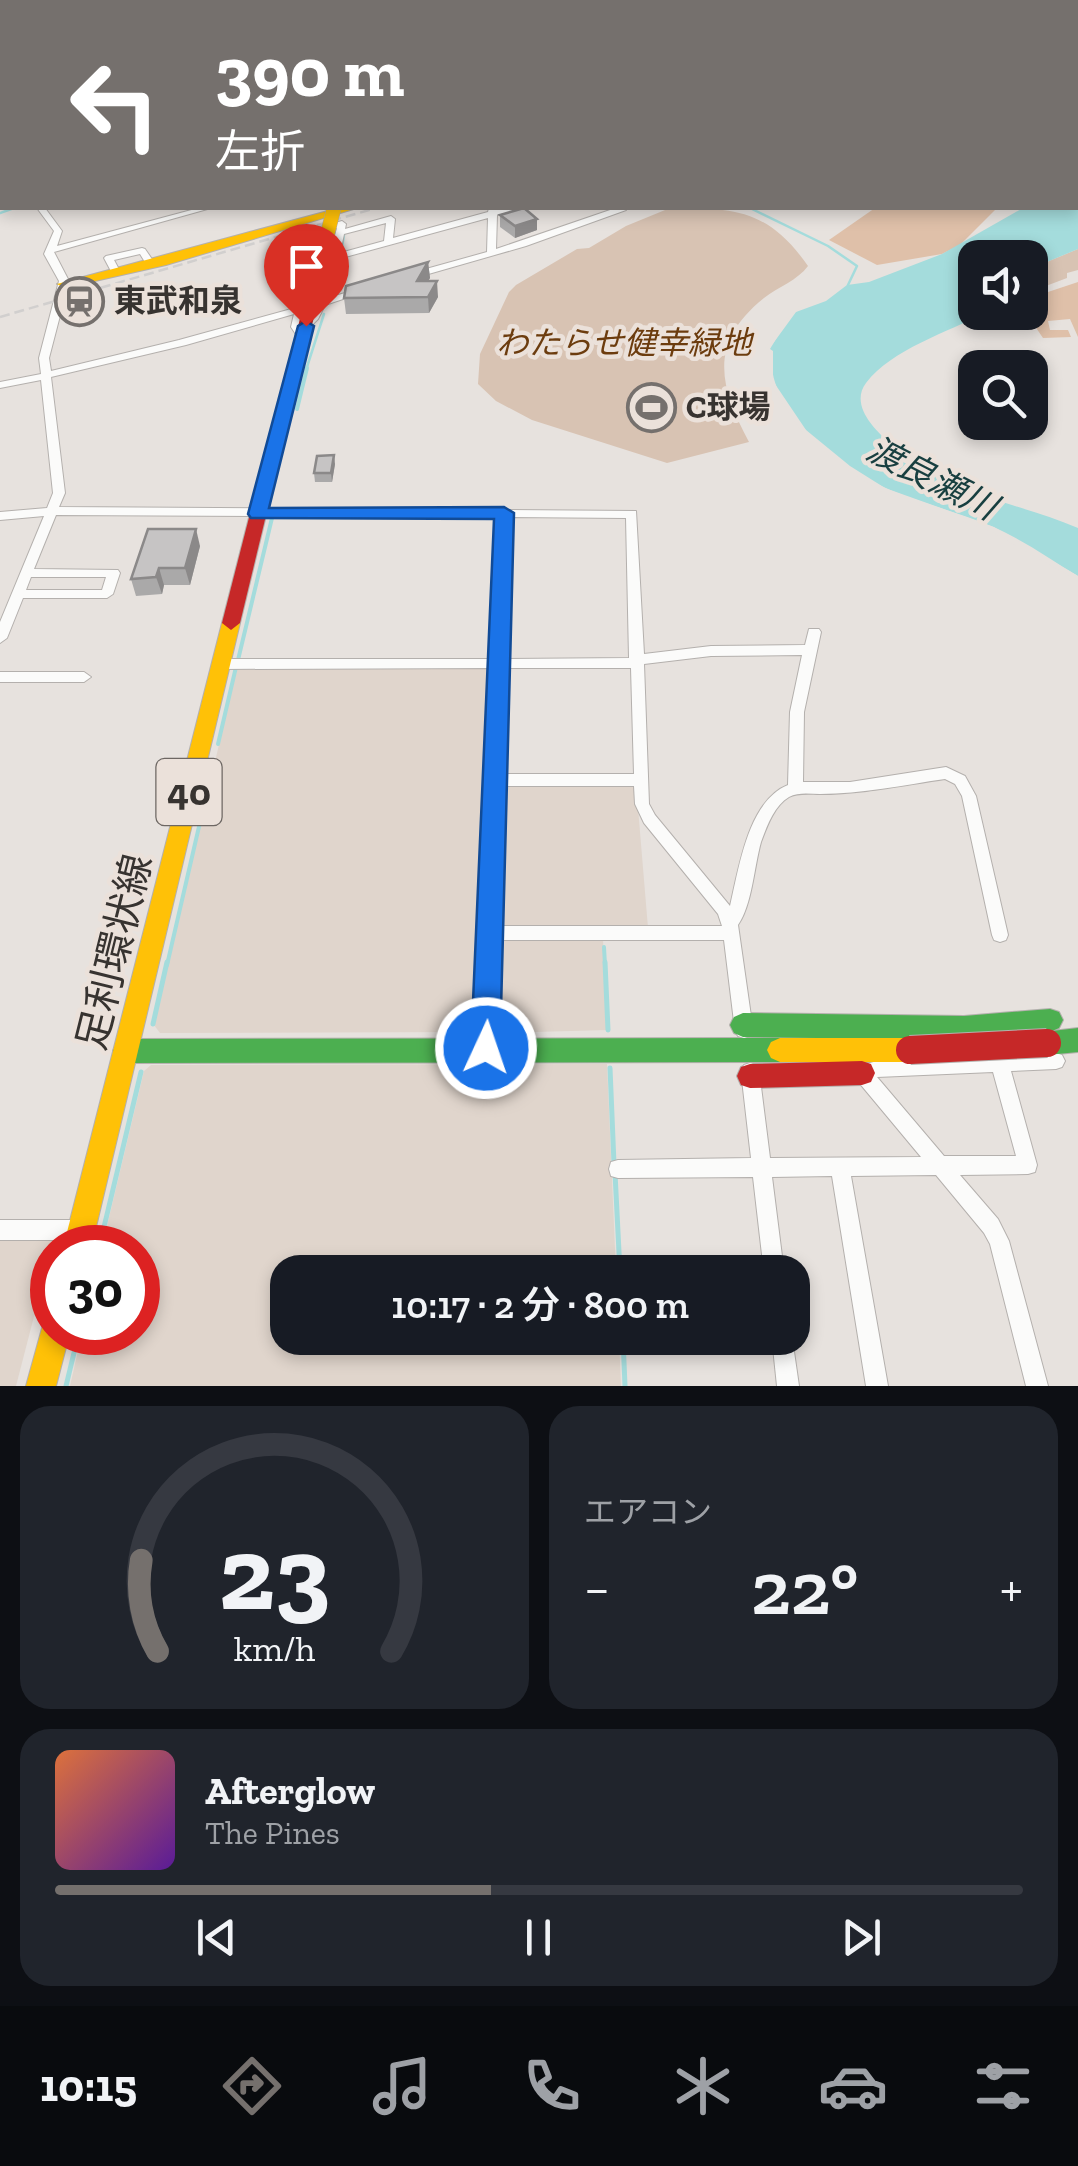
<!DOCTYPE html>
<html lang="ja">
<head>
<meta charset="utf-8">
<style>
  :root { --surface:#171b24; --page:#20242c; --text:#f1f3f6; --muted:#9ea1a6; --line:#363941; --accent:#75706d }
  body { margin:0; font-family:"Zilla Slab","Noto Sans JP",serif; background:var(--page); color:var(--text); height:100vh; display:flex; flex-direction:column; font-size:38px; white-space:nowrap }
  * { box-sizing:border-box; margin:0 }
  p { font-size:32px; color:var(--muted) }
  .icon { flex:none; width:55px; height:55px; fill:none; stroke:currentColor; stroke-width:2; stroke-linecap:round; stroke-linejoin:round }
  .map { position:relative; height:1386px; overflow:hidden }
  .side { display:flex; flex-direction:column; gap:20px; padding:20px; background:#0d0f14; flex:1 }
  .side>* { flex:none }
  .hud { position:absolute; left:0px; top:0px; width:1080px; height:210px; box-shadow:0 5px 15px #0003; background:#75706d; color:#fff; overflow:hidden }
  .controls { position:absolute; left:958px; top:240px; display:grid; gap:20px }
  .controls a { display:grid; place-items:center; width:90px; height:90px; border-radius:20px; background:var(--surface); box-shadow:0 5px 15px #0003; font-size:50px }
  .speed { position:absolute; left:30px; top:1225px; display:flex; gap:20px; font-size:50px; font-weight:700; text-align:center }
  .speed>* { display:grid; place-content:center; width:130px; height:130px; border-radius:50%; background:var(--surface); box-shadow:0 5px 15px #0003; line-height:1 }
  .speed .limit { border:15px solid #d22; background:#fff; color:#111 }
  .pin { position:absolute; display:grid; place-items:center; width:85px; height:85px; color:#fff; margin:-102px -42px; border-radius:50% 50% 50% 0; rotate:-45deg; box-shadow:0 0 10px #0007 }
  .pin .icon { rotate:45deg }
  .me { position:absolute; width:110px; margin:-55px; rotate:3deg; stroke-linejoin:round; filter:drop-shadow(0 0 8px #0008) }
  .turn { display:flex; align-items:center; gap:35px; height:210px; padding:0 50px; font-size:45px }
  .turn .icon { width:130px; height:130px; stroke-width:2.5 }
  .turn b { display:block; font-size:70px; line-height:85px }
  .big { font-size:75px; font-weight:600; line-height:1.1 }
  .side .tile { flex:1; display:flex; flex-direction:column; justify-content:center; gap:15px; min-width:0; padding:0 35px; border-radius:30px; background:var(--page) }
  .side .dial { align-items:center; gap:0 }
  .dial svg { height:260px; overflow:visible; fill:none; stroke:var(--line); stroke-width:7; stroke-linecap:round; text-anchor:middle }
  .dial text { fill:var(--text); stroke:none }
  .song { display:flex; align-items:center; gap:30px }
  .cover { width:120px; height:120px; border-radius:15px; background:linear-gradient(135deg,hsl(20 70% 55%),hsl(270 70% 35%)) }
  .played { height:10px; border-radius:5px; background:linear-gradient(90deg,var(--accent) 45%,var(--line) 45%) }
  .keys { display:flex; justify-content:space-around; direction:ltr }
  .heat { display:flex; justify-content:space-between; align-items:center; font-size:55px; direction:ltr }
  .side .tiles { flex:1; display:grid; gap:20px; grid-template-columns:1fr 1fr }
  .tile:last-child { grid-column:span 2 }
  .trip { position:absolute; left:270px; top:1255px; width:540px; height:100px; border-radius:30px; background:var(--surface); box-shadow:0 5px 15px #0003; font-weight:600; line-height:100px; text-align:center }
  .tab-bar { display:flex; height:160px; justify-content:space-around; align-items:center; background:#090b0e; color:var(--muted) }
  .tab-bar .icon { width:70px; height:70px }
  .tab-bar .active { color:var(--accent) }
  .tab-bar b { font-size:45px; color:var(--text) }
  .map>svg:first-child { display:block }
</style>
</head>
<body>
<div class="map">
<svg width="1078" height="1386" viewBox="0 0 1078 1386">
  <rect width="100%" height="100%" fill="#e7e2de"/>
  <!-- built -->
  <g fill="#e0d5cc">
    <polygon points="237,667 493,667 480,1023 471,1032 160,1033 154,1025"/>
    <polygon points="508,784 636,784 648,928 506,927 497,920 501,789"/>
    <polygon points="503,939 603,939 607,1030 502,1033 495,1025 495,946"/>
    <polygon points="607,1064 616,1272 288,1272 288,1338 619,1338 621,1386 70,1386 82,1333 138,1332 138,1248 102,1247 144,1071 151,1065"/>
    <polygon points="54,1239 16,1386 0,1386 0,1240"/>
  </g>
  <!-- green -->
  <g fill="#d8c3b3">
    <path d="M 670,208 C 735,208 768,209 808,266 C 798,280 778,287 764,298 C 708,343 719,386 749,442 L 667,463 L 532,420 L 496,401 L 478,384 L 480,354 L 509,292 L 516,285 L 577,249 L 589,248 L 626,226 Z"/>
    <polygon points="1078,249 1078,270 1067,273 1067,278 1030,292 1030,269"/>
  </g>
  <!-- forest -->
  <g fill="#dfc0a9">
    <polygon points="875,208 997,208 960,245 942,254 877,265 829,240"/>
    <polygon points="1078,282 1078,337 1070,319 1048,321 1050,330 1068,330 1071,337 1043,338 1026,313 1030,312 1030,298"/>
  </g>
  <!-- water -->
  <path fill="#a4dcdc" d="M 1078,183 L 1078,249 L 1030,269 L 1030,258 L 975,258 L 975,312 L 985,313 C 948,332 892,349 866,383 C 839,419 921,467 947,480 C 988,501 1036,510 1078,528 L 1078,576 C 1050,559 1022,539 991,526 C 958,512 923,504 890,490 C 845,470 761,408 773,352 L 769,349 L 796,312 L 826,301 L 847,285 L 869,282 L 942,254 L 1023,208 L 1078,208 Z"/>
  <!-- pier -->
  <polygon fill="#e7e2de" points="806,304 789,317 770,349 773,351 773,381 806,430 850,466 885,488 994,527 1078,576 1078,581 992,532 882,492 847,470 803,434 769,383 764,349 792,309"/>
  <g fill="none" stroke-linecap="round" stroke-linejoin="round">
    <!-- stream-far2 -->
    <g stroke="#a4dcdc" stroke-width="2.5">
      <polyline points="750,208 828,246 857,266 848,285"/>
      <polyline points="0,213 14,208"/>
      <polyline points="341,253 344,235"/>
      <polyline points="306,370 324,314"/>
    </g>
    <!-- stream-far1 -->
    <g stroke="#a4dcdc" stroke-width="4">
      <polyline points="297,409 307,368"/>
      <polyline points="238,660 272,518"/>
      <polyline points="218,744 236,667"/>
      <polyline points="604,947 605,965"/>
      <polyline points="167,965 207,792"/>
    </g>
    <!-- stream -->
    <g stroke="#a4dcdc" stroke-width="5">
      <polyline points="605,962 608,1030"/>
      <polyline points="153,1024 167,962"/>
      <polyline points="610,1068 614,1164"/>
      <polyline points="615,1173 620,1272"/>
      <polyline points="99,1248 141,1072"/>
      <polyline points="623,1338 625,1386"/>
      <polyline points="66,1386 79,1332"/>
    </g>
    <defs>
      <g id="street">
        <rect x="159" y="0" width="6" height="2"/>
        <polygon points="364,0 370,0 369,2 363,2"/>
        <polygon points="801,0 808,0 809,2 803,2"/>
        <polygon points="892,0 899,0 900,2 894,2"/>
        <polygon points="938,0 945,0 943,2 937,2"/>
        <polygon points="1043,0 1055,0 1052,2"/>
        <polygon points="0,2 2,3 2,7 0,6"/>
        <rect x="0" y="49" width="2" height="4"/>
        <rect x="0" y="126" width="2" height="4"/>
        <rect x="0" y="155" width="2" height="4"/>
        <path d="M 37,208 L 45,208 L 62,231 L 57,246 L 199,208 L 211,208 L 54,252 L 69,281 L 49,358 L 51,371 L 179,340 L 295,308 L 313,229 L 342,221 L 346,224 L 345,229 L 391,216 L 395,219 L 393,238 L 488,212 L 489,208 L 497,208 L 497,210 L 518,208 L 517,210 L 497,215 L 496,249 L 616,208 L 627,208 L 626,210 L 526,246 L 411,279 L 406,276 L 408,274 L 487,252 L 488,218 L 338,259 L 328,298 L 362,288 L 367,291 L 325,305 L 318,319 L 309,328 L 301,326 L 308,337 L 307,339 L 299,339 L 291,327 L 294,314 L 186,345 L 51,377 L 65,493 L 59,507 L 636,511 L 644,654 L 711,646 L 805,645 L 809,629 L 819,629 L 821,632 L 804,712 L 803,782 L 850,782 L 946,767 L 965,776 L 976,796 L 1008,935 L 1006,940 L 1000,942 L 994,940 L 992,935 L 962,796 L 955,784 L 945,779 C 903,785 862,794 820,794 C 810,794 798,792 789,797 C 774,806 767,826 761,842 C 754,867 752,905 738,925 L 753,1030 L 750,1036 L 744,1038 L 738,1036 L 735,1030 L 724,940 L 498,940 L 495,1048 L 492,1054 L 486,1056 L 480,1054 L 477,1048 L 492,668 L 221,669 L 214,664 L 221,659 L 492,659 L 498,517 L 56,515 L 34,569 L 118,570 L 120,573 L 113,594 L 107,598 L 23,598 L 7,638 L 0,643 L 0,622 L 44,516 L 0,520 L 0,512 L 47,508 L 53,493 L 41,380 L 0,388 L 0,382 L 41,374 L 39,358 L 59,281 L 44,254 L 54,231 ZM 386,223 L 384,241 L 340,253 L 344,234 ZM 337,228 L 317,301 L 305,305 L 320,233 ZM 314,308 L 301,326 L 304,311 ZM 510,517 L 626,518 L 629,658 L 506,659 ZM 31,577 L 106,577 L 102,590 L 26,590 ZM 802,655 L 790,712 L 788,785 C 748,801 739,868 730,906 L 655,815 L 649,804 L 644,664 L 711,656 ZM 506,668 L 631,668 L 634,774 L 503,774 ZM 502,786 L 634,786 L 635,804 L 644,823 L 718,914 L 722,926 L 498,926 Z"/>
        <polygon points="142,248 145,249 156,265 154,267 148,267 140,254 114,260 121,273 113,275 104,258 106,256"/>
        <polygon points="0,672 84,672 91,677 84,682 0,682"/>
        <path d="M 999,1052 L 1006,1055 L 1056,1053 L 1062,1055 L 1065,1061 L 1062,1067 L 1056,1069 L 1011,1071 L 1037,1165 L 1035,1172 L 1028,1174 L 960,1175 L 998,1219 L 1009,1241 L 1048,1386 L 1026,1386 L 990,1244 L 984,1233 L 936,1175 L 851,1176 L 888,1386 L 866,1386 L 832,1176 L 772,1177 L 784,1272 L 764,1272 L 753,1177 L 618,1178 L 611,1176 L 609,1169 L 611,1162 L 618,1160 L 751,1158 L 741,1071 L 744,1065 L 750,1063 L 756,1065 L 759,1071 L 770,1158 L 921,1157 L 856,1079 L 853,1073 L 856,1067 L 877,1061 L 992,1056 ZM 993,1072 L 1016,1156 L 944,1156 L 877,1077 Z"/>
        <polygon points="0,1220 81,1220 88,1223 91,1230 88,1237 81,1240 0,1240"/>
        <polygon points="772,1338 792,1338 799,1386 777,1386"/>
      </g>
      <g id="fast">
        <polygon points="598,0 608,0 609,2 600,2"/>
        <polygon points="1050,1009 1059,1012 1063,1020 1059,1028 1052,1031 1078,1028 1078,1052 1047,1055 1038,1051 1034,1043 1038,1035 1045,1032 964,1040 743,1037 734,1033 730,1025 734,1017 743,1013 964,1016"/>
        <polygon points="780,1038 789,1042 793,1050 789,1058 780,1062 126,1063 117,1059 113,1051 117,1043 126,1039"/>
      </g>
      <g id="slow">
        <polygon points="709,0 719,0 720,2 711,2"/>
        <polygon points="339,208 357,208 166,265 64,288 57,284"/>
        <polygon points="231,616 240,623 91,1248 63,1248 222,623"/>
        <polygon points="780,1038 910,1038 919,1042 923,1050 919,1058 910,1062 780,1062 771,1058 767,1050 771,1042"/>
        <polygon points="52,1318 52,1332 70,1332 56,1386 26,1386 44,1321"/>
      </g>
      <g id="jam">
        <polygon points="345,0 355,0 355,2 346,2"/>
        <rect x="0" y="198" width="2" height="8"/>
        <polygon points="315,260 327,263 240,623 231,630 222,623"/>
        <polygon points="862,1061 871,1064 875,1073 871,1082 862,1085 750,1088 741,1085 737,1076 741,1067 750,1064"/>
      </g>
    </defs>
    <!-- street casing -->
    <use href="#street" stroke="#b4b0ad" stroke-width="2"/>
    <!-- fast casing -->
    <use href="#fast" stroke="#b4b0ad" stroke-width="2"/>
    <!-- slow casing -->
    <use href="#slow" stroke="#b4b0ad" stroke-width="2"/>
    <!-- jam casing -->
    <use href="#jam" stroke="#b4b0ad" stroke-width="2"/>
    <!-- street -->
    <use href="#street" fill="#fbfbfa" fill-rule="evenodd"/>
    <!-- fast -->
    <use href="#fast" fill="#4caf50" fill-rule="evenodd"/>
    <!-- slow -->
    <use href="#slow" fill="#ffc107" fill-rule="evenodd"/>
    <!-- jam -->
    <use href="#jam" fill="#c62828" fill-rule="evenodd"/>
    <!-- rail -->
    <g stroke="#d1cfce" stroke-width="2.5" stroke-dasharray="10 5" stroke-linecap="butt">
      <polyline points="1057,2 1061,0"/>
      <polyline points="0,317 376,208"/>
    </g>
    <defs>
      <polyline id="slow-bridge" points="320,263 334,208"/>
      <polyline id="jam-bridge" points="910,1050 1047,1043"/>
    </defs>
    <!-- slow-bridge casing -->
    <use href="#slow-bridge" stroke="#b4b0ad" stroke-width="15" stroke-linecap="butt"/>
    <!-- jam-bridge casing -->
    <use href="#jam-bridge" stroke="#b4b0ad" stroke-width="30" stroke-linecap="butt"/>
    <!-- slow-bridge -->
    <use href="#slow-bridge" stroke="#ffc107" stroke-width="14"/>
    <!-- jam-bridge -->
    <use href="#jam-bridge" stroke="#c62828" stroke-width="28"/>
  </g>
  <!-- wall -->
  <g fill="#aaa9a9">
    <polygon points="500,215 537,230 515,238 500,227"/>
    <polygon points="428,262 430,278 428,281 438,297 429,313 346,314 344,298"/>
    <polygon points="335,464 332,482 315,482 314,473"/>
    <polygon points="200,546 190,585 164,585 162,594 136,596 131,579"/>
  </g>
  <!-- shaded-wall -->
  <g fill="#8b8989">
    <polygon points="537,219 537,230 515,238 515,226"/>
    <polygon points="428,262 430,278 418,297 417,281"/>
    <polygon points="437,281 438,297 429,313 428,297"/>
    <polygon points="334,455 335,464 332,482 331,473"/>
    <polygon points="196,529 200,546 190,585 185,568"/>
    <polygon points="159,568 164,585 162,594 156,577"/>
  </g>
  <!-- building -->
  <g fill="#c6c4c4" stroke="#8b8989" stroke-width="2.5">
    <polygon points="312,0 338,0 336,2 310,2"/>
    <polygon points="459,0 546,0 545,2 458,2"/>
    <polygon points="622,0 694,0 695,2 623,2"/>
    <polygon points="744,0 770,0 771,2 745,2"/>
    <polygon points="524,208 537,219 515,226 500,215"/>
    <polygon points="428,262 417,281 437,281 428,297 344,298 346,286"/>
    <polygon points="334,455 331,473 314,473 317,456"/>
    <polygon points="148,529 196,529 185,568 159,568 156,577 131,579"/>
  </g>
  <!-- route -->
  <polygon fill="#1a73e8" stroke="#114b97" stroke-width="2.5" points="306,321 314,326 269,508 504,507 514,513 500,1048 496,1057 486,1061 475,1057 471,1048 494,519 251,518 248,514 298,326"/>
  <!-- icons -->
  <defs>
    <symbol id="station-ring" viewBox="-11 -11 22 22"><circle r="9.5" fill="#ebe1da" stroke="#75706d" stroke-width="1.5"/><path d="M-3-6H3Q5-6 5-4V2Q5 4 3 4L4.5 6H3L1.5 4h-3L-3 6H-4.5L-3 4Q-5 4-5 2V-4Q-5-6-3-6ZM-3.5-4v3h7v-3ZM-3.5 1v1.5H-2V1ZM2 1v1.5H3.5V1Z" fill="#75706d"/></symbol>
    <symbol id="stadium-ring" viewBox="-11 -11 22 22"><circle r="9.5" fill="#ebe1da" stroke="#75706d" stroke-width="1.5"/><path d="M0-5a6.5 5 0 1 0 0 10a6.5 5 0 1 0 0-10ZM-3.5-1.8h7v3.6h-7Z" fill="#75706d"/></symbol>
  </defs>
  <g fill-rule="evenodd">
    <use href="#station-ring" x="52" y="274" width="55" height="55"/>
    <use href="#stadium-ring" x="624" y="380" width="55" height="55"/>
  </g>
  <g text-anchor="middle" stroke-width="9" stroke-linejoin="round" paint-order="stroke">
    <!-- far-poi labels -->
    <g font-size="32" font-weight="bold" fill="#373330" stroke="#ebe1da" text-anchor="start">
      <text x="114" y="312">東武和泉</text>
      <text x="686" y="418">C球場</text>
    </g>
    <!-- far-park labels -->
    <g font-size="32" font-style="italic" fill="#6c3c0e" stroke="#ebe1da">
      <text x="624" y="354">わたらせ健幸緑地</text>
    </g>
    <!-- far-water labels -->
    <g font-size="35" font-style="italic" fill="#183f40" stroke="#ebe1da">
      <text transform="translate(932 478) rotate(27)" y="12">渡良瀬川</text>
    </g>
    <!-- shield labels -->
    <rect fill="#ebe1da" stroke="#6d6763" stroke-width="2.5" x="156.5" y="759" width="65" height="66" rx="8"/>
    <g font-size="38" font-weight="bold" fill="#373330">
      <text x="189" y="805">40</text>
    </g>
    <!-- street labels -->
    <g font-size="40" fill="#373330" stroke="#ebe1da">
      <text transform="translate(114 952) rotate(-76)" y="14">足利環状線</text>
    </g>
  </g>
</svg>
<div class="controls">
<a><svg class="icon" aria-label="sound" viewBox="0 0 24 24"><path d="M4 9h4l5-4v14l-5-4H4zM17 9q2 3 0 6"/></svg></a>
<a><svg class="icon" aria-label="search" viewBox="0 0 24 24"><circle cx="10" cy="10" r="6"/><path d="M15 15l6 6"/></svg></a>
</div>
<div class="speed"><div class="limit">30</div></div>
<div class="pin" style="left:306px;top:326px;background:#d93025"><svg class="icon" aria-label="arrive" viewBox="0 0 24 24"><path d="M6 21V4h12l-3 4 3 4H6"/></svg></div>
<svg class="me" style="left:486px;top:1048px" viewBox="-20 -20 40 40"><circle r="17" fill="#1a73e8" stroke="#fff" stroke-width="3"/><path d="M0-11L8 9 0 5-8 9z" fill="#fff"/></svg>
<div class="trip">10:17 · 2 分 · 800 m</div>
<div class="hud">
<div class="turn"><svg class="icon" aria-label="left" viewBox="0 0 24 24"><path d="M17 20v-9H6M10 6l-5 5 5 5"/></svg><div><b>390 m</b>左折</div></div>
</div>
</div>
<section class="side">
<div class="tiles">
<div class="tile dial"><svg viewBox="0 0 100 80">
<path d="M14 69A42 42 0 1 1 86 69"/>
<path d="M14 69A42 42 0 0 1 9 41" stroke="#75706d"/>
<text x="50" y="56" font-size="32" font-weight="700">23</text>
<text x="50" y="72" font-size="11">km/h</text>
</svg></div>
<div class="tile"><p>エアコン</p>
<div class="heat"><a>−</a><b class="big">22°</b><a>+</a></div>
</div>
<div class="tile">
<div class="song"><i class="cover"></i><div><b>Afterglow</b><p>The Pines</p></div></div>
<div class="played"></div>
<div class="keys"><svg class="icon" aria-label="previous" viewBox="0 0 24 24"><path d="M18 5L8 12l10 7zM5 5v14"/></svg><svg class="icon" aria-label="pause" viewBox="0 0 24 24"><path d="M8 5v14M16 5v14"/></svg><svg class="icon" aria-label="next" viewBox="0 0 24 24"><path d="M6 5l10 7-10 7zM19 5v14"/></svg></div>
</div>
</div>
</section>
<nav class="tab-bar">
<b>10:15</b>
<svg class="icon active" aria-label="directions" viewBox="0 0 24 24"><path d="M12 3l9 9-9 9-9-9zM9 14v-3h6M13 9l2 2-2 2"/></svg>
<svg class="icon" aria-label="music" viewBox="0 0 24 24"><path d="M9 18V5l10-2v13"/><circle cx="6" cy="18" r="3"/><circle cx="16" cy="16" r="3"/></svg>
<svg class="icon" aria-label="phone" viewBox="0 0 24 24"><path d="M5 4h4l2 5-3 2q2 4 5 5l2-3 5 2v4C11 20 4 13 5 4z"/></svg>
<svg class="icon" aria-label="climate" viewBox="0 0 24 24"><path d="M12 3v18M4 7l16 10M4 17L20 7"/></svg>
<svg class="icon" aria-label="car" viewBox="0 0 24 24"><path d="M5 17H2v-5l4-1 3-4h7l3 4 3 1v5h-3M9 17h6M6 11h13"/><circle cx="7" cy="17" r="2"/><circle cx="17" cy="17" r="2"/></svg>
<svg class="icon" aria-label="filters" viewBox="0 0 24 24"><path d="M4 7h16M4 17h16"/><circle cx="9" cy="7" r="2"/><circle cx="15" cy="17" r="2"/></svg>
</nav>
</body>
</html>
